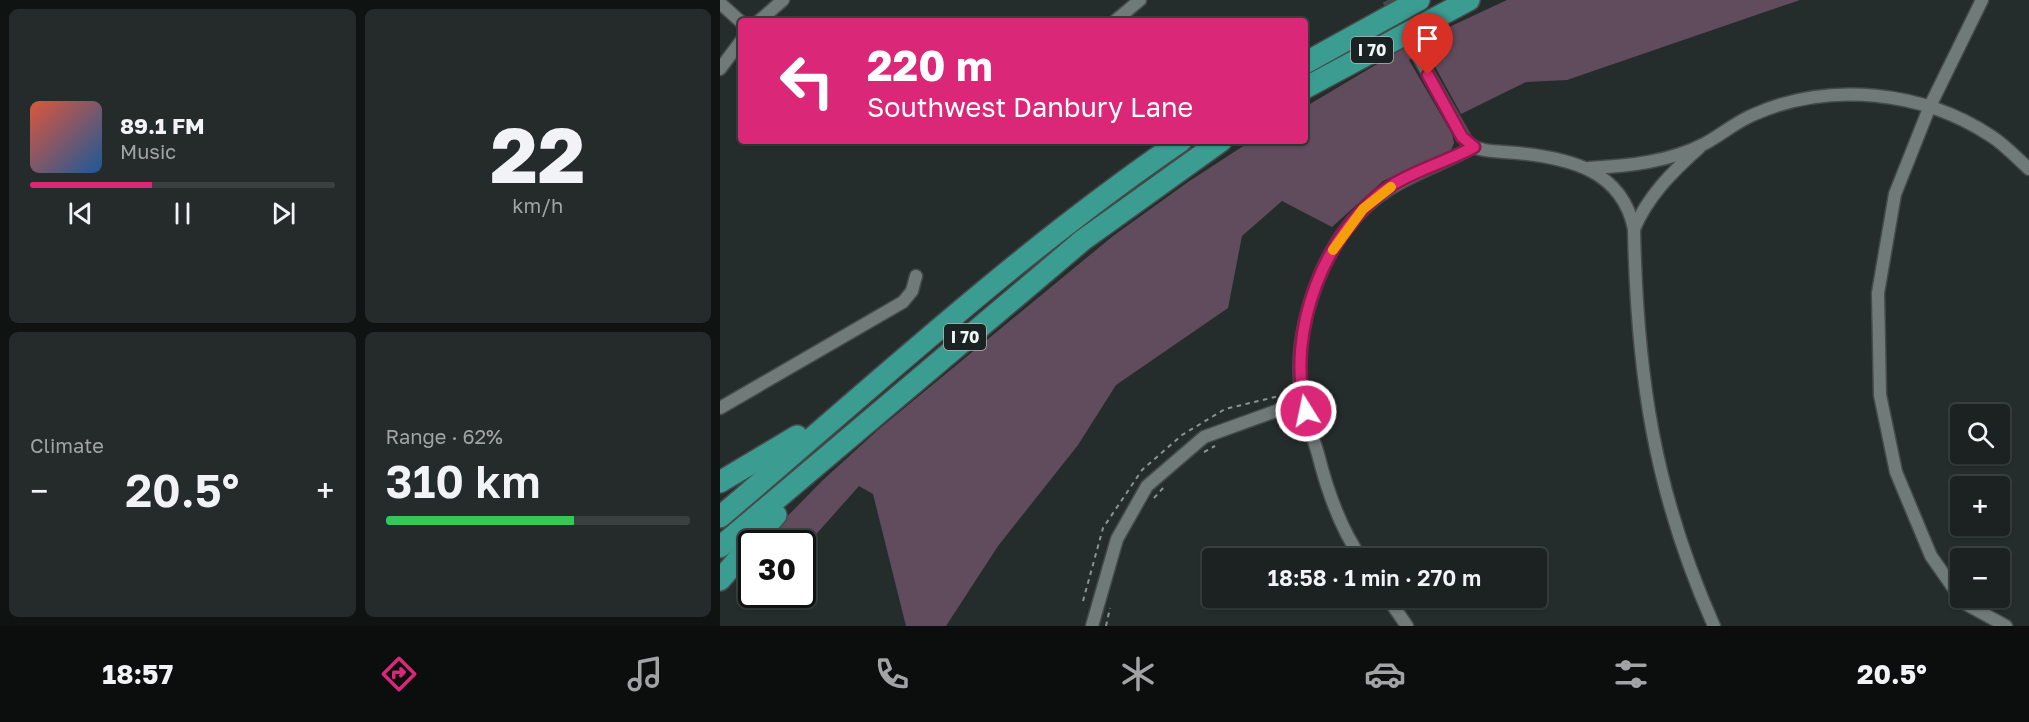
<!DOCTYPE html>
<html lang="en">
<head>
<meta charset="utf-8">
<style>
  :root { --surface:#1c2221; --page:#252a2a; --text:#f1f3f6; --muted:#a0a4a5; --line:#3a3f3f; --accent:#db2777 }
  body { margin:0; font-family:"Golos Text",sans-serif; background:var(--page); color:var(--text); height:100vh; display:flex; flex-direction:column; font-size:22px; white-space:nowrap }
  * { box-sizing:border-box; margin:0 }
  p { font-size:20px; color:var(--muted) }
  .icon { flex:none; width:33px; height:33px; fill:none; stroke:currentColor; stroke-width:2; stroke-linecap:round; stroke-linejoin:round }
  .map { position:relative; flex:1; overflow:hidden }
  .sheet { display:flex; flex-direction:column; gap:9px; padding:9px; background:#0f1312; width:720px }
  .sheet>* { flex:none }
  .hud { position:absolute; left:18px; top:18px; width:570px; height:126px; border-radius:6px; box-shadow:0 2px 4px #0004,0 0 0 2px var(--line); background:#db2777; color:#fff; overflow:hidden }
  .tools { position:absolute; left:1230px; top:404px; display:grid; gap:12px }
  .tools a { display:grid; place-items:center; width:60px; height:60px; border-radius:6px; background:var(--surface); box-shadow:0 2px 4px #0004,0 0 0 2px var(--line); font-size:30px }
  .speed { position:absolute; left:18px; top:530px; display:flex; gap:12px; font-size:30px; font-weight:700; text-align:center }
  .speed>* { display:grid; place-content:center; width:78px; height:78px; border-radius:50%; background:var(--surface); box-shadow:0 2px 4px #0004,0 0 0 2px var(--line); line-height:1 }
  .speed .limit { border:3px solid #111; border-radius:9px; background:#fff; color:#111 }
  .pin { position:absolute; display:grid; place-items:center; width:51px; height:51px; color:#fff; margin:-62px -26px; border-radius:50% 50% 50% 0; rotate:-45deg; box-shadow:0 0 6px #0007 }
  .pin .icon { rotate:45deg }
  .me { position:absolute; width:66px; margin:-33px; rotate:350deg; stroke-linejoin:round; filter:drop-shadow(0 0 4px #0008) }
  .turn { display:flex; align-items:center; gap:21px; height:126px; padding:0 30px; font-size:27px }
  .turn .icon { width:78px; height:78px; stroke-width:2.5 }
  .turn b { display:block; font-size:42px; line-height:51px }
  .big { font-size:45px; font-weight:600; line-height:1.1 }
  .sheet .tile { flex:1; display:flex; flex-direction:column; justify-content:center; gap:9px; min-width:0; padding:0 21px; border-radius:9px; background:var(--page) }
  .sheet .dial { align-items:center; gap:0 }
  .dial b { font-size:78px; line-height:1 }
  .song { display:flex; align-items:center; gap:18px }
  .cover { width:72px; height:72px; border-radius:9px; background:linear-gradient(135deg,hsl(10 70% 55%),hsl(210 70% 35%)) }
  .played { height:6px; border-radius:3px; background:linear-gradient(90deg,var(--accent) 40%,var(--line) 40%) }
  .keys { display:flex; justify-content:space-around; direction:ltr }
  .heat { display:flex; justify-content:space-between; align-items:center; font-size:33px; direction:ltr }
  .charge { height:9px; border-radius:4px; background:linear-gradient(90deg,#34c759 62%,var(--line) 0) }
  .sheet .tiles { flex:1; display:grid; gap:9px; grid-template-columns:repeat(2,1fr) }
  .trip { position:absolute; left:482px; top:548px; width:345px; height:60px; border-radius:6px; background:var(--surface); box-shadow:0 2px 4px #0004,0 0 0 2px var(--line); font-weight:600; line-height:60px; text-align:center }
  .tab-bar { display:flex; height:96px; justify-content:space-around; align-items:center; background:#0b0e0d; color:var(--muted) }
  .tab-bar .icon { width:42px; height:42px }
  .tab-bar .selected { color:var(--accent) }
  .tab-bar b { font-size:27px; color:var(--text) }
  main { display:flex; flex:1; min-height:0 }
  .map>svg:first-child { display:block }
</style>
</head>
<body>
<main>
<section class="sheet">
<div class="tiles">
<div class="tile">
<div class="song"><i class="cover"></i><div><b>89.1 FM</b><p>Music</p></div></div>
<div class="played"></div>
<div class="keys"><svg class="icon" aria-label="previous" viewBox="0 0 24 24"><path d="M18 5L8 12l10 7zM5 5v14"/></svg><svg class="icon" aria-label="pause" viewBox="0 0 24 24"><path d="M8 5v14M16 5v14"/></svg><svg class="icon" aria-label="next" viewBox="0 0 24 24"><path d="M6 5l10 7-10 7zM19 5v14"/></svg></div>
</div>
<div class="tile dial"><b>22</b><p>km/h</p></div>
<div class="tile"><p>Climate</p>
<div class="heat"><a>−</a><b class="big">20.5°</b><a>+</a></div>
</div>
<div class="tile"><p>Range · 62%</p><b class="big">310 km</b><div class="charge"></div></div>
</div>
</section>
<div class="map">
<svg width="1309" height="626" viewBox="0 0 1309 626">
  <rect width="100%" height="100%" fill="#252d2c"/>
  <!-- green -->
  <polygon fill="#604c5d" points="787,0 1080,0 847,80 806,82 741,114 706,50 689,60 732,134 734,143 731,150 663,181 612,227 562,201 522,236 508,308 396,385 358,445 278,546 226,626 186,626 153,494 139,486 83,549 82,543 41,543 103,480 159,429 393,236 468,182 531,141 585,141 585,107 684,48"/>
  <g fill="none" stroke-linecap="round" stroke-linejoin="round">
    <!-- minor-tunnel -->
    <polyline stroke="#434b4a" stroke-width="12" stroke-dasharray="12 6" stroke-linecap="butt" points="668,0 697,54"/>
    <defs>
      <g id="minor">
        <polyline points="1262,0 1210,106 1175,194 1158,293 1160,395 1176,472 1211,556 1244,603 1286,626"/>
        <polyline points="0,3 21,22"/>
        <polyline points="39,21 63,0"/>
        <polyline points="395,21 420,0"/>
        <path d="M 697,54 L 748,144 C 763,153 780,151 797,153 C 849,158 902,170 914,229 C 917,376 934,491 994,626"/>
        <polyline points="0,69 21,41"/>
        <path d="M 869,168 C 908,166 949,162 984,144 C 1001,135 1017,121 1035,114 C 1110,81 1203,91 1271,136 C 1285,145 1297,158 1309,169"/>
        <path d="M 914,229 C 928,196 952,172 979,148"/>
        <polyline points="0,408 183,302 192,291 196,276"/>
        <path d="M 641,558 C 619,526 607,490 598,454 C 592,434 584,413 581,392 C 573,332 600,250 644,209 C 676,178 716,168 754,147"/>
        <polyline points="667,597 687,626"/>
        <polyline points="372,626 397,539 427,486 484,437 570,406 584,404"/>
      </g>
      <g id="motorway">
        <polyline points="585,63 699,0"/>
        <polyline points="585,88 749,0"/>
        <polyline points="0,482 77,436"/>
        <path d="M 0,517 C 151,389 297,253 461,141"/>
        <polyline points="0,547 363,240 501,141"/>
        <polyline points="0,580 56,515"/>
      </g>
    </defs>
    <!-- minor casing -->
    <use href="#minor" stroke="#444b4a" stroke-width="15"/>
    <!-- motorway casing -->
    <use href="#motorway" stroke="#444b4a" stroke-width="24"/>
    <!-- path -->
    <g stroke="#8c9392" stroke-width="2" stroke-dasharray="4.5 4.5" stroke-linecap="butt">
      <polyline points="562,422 577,419"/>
      <polyline points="484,452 495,446"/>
      <polyline points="434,498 444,487"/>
      <polyline points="363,601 383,528 422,470 462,435 505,409 572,393"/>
      <polyline points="386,626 390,608"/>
    </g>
    <!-- minor -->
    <use href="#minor" stroke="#707a79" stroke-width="12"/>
    <!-- motorway -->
    <use href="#motorway" stroke="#3b9c92" stroke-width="21"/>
  </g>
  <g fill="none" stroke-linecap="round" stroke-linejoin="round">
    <defs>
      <path id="route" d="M 586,411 C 565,333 605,227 674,184 C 699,169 728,161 754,147 L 742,137 L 708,75"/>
    </defs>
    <!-- route casing -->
    <use href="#route" stroke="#8e194d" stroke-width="15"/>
    <!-- route -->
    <use href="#route" stroke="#db2777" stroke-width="10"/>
    <!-- slow -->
    <polyline stroke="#f59e0b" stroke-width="10" points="613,250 643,209 671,187"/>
  </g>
  <g text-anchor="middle" stroke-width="6" stroke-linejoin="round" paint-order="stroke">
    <!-- shield labels -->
    <g fill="#1b2322" stroke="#afb6b5" stroke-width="1.5">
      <rect x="631" y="37" width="42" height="26" rx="4.5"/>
      <rect x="224" y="324" width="42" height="26" rx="4.5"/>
    </g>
    <g font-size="16" font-weight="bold" fill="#eff5f4">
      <text x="652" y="56">I 70</text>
      <text x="245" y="343">I 70</text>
    </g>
  </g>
</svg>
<div class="tools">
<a><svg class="icon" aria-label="search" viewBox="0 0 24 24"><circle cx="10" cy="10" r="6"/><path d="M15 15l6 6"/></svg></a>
<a>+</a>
<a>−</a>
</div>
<div class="speed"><div class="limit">30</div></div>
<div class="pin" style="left:708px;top:75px;background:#d93025"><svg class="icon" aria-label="arrive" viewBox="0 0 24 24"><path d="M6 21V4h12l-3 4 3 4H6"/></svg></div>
<svg class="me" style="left:586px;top:411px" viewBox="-20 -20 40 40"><circle r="17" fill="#db2777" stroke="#fff" stroke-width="3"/><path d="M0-11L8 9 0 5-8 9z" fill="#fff"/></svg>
<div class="trip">18:58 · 1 min · 270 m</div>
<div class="hud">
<div class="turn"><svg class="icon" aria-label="left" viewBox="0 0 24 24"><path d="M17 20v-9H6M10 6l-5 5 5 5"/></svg><div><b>220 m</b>Southwest Danbury Lane</div></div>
</div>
</div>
</main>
<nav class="tab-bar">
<b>18:57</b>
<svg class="icon selected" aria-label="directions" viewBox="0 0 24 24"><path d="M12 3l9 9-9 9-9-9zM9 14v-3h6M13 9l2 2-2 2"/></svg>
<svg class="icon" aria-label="music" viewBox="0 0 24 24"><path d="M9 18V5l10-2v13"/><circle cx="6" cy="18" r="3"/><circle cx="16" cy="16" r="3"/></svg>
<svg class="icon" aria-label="phone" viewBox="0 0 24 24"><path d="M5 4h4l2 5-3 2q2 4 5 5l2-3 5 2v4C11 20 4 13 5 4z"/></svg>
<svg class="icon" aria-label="climate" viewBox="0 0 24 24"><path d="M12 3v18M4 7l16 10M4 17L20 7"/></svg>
<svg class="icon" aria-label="car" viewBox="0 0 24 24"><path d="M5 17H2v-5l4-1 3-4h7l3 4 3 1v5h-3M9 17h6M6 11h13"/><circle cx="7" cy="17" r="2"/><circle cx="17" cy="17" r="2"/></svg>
<svg class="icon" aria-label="filters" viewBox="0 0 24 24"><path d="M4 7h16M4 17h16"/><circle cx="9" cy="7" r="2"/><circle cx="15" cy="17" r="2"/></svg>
<b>20.5°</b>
</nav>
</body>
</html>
